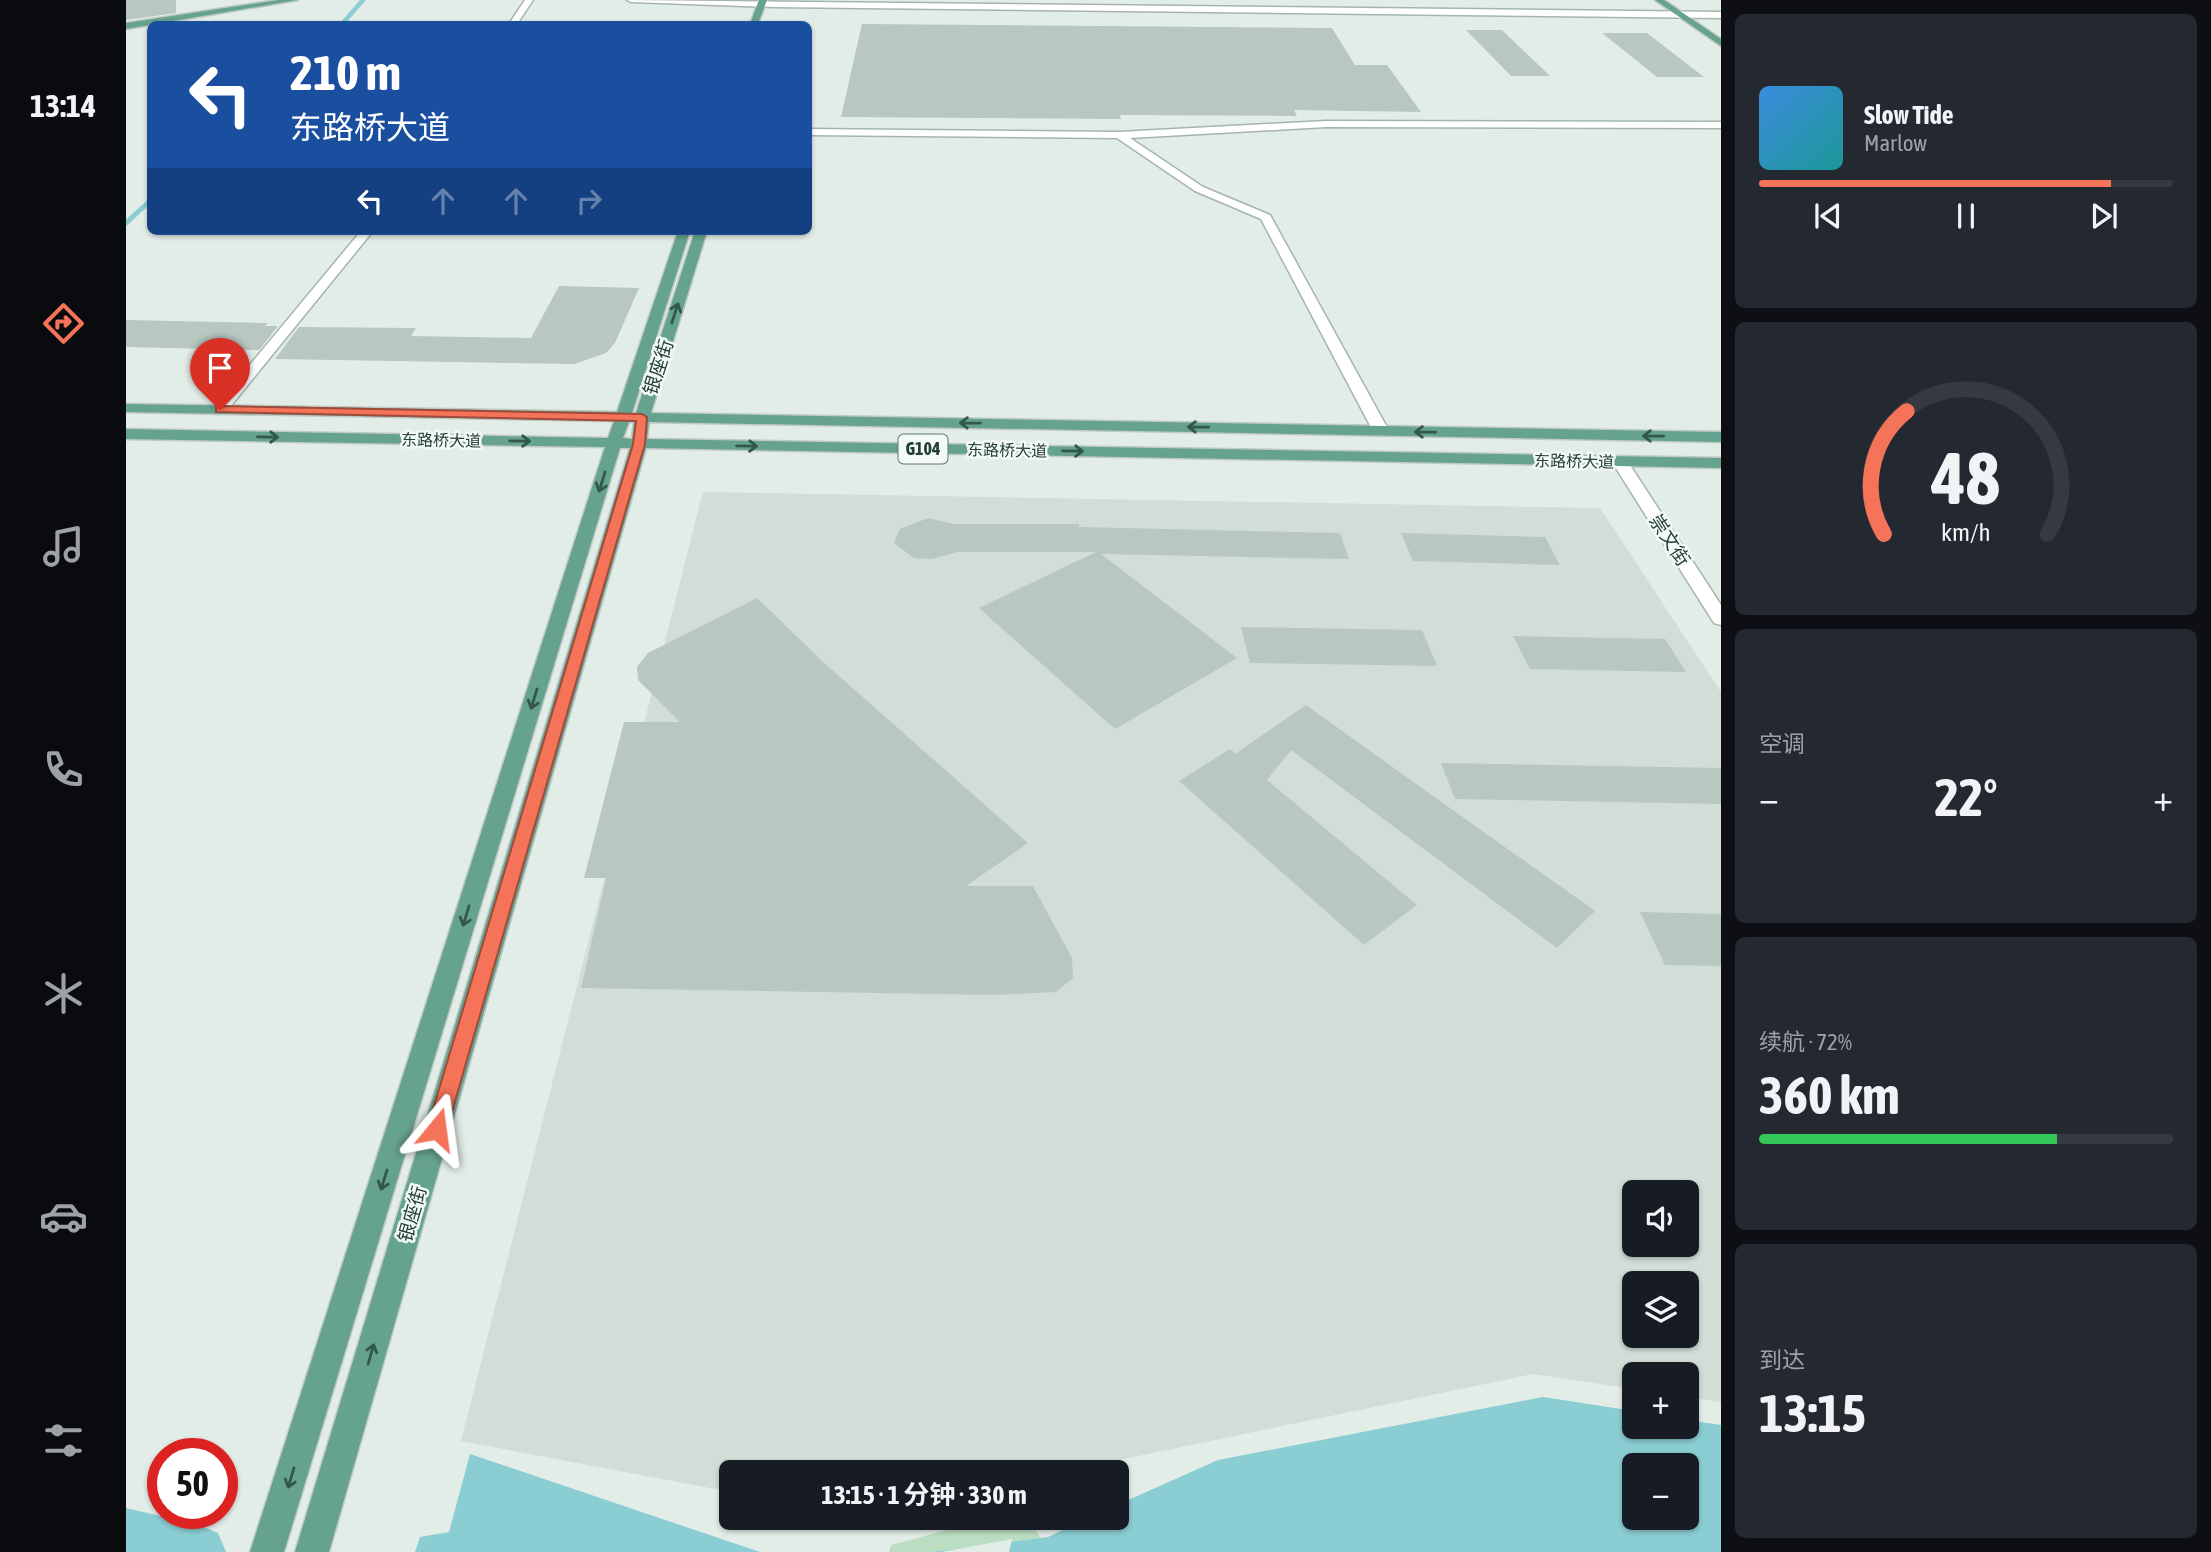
<!DOCTYPE html>
<html lang="zh">
<head>
<meta charset="utf-8">
<style>
  :root { --surface:#171b24; --page:#242831; --text:#f1f3f6; --muted:#9ea1a6; --line:#363941; --accent:#f47359 }
  body { margin:0; font-family:"Asap Condensed","Noto Sans SC",sans-serif; background:var(--page); color:var(--text); height:100vh; display:flex; flex-direction:column; font-size:26px; white-space:nowrap }
  * { box-sizing:border-box; margin:0 }
  p { font-size:23px; color:var(--muted) }
  .icon { flex:none; width:38px; height:38px; fill:none; stroke:currentColor; stroke-width:2; stroke-linecap:round; stroke-linejoin:round }
  .map { position:relative; flex:1; overflow:hidden }
  .side { display:flex; flex-direction:column; gap:14px; padding:14px; background:#0d0f14; width:490px }
  .side>* { flex:none }
  .guide { position:absolute; left:21px; top:21px; width:665px; height:214px; border-radius:10px; box-shadow:0 2px 5px #0004; background:#1a4fa0; color:#fff; overflow:hidden }
  .controls { position:absolute; left:1496px; top:1180px; display:grid; gap:14px }
  .controls a { display:grid; place-items:center; width:77px; height:77px; border-radius:10px; background:var(--surface); box-shadow:0 2px 5px #0004; font-size:35px }
  .speed { position:absolute; left:21px; top:1438px; display:flex; gap:14px; font-size:35px; font-weight:700; text-align:center }
  .speed>* { display:grid; place-content:center; width:91px; height:91px; border-radius:50%; background:var(--surface); box-shadow:0 2px 5px #0004; line-height:1 }
  .speed .limit { border:10px solid #d22; background:#fff; color:#111 }
  .pin { position:absolute; display:grid; place-items:center; width:60px; height:60px; color:#fff; margin:-72px -30px; border-radius:50% 50% 50% 0; rotate:-45deg; box-shadow:0 0 7px #0007 }
  .pin .icon { rotate:45deg }
  .me { position:absolute; width:77px; margin:-38px; rotate:16deg; stroke-linejoin:round; filter:drop-shadow(0 0 5px #0008) }
  .turn { display:flex; align-items:center; gap:24px; height:147px; padding:0 28px; font-size:32px }
  .turn .icon { width:91px; height:91px; stroke-width:2.5 }
  .turn b { display:block; font-size:49px; line-height:60px }
  .lanes { display:flex; align-items:center; height:66px; padding:0 28px; background:#0003; justify-content:center; gap:35px; direction:ltr }
  .lanes .off { opacity:.35 }
  .big { font-size:52px; font-weight:700; line-height:1.1 }
  .side .card { flex:1; display:flex; flex-direction:column; justify-content:center; gap:10px; min-width:0; padding:0 24px; border-radius:10px; background:var(--page) }
  .side .dial { align-items:center; gap:0 }
  .dial svg { height:182px; overflow:visible; fill:none; stroke:var(--line); stroke-width:7; stroke-linecap:round; text-anchor:middle }
  .dial text { fill:var(--text); stroke:none }
  .song { display:flex; align-items:center; gap:21px }
  .cover { width:84px; height:84px; border-radius:10px; background:linear-gradient(135deg,hsl(210 70% 55%),hsl(180 70% 35%)) }
  .played { height:7px; border-radius:4px; background:linear-gradient(90deg,var(--accent) 85%,var(--line) 85%) }
  .keys { display:flex; justify-content:space-around; direction:ltr }
  .heat { display:flex; justify-content:space-between; align-items:center; font-size:38px; direction:ltr }
  .charge { height:10px; border-radius:5px; background:linear-gradient(90deg,#34c759 72%,var(--line) 0) }
  .trip { position:absolute; left:593px; top:1460px; width:410px; height:70px; border-radius:10px; background:var(--surface); box-shadow:0 2px 5px #0004; font-weight:700; line-height:70px; text-align:center }
  main { display:flex; flex:1; min-height:0 }
  .tab-bar { display:flex; flex-direction:column; width:126px; justify-content:space-around; align-items:center; background:#090b0e; color:var(--muted) }
  .tab-bar .icon { width:49px; height:49px }
  .tab-bar .on { color:var(--accent) }
  .tab-bar b { font-size:32px; color:var(--text) }
  .map>svg:first-child { display:block }
</style>
</head>
<body>
<main>
<nav class="tab-bar">
<b>13:14</b>
<svg class="icon on" aria-label="directions" viewBox="0 0 24 24"><path d="M12 3l9 9-9 9-9-9zM9 14v-3h6M13 9l2 2-2 2"/></svg>
<svg class="icon" aria-label="music" viewBox="0 0 24 24"><path d="M9 18V5l10-2v13"/><circle cx="6" cy="18" r="3"/><circle cx="16" cy="16" r="3"/></svg>
<svg class="icon" aria-label="phone" viewBox="0 0 24 24"><path d="M5 4h4l2 5-3 2q2 4 5 5l2-3 5 2v4C11 20 4 13 5 4z"/></svg>
<svg class="icon" aria-label="climate" viewBox="0 0 24 24"><path d="M12 3v18M4 7l16 10M4 17L20 7"/></svg>
<svg class="icon" aria-label="car" viewBox="0 0 24 24"><path d="M5 17H2v-5l4-1 3-4h7l3 4 3 1v5h-3M9 17h6M6 11h13"/><circle cx="7" cy="17" r="2"/><circle cx="17" cy="17" r="2"/></svg>
<svg class="icon" aria-label="filters" viewBox="0 0 24 24"><path d="M4 7h16M4 17h16"/><circle cx="9" cy="7" r="2"/><circle cx="15" cy="17" r="2"/></svg>
</nav>
<div class="map">
<svg width="1595" height="1552" viewBox="0 0 1595 1552">
  <rect width="100%" height="100%" fill="#e3ede7"/>
  <!-- built -->
  <path fill="#d1ddd6" fill-rule="evenodd" d="M 577,492 L 1474,508 L 1595,692 L 1595,1402 L 1561,1397 L 1561,1374 L 1508,1374 L 1508,1389 L 1407,1374 L 935,1472 L 606,1472 L 605,1492 L 335,1441 ZM 1508,1192 L 1561,1192 L 1561,1244 L 1508,1244 ZM 1508,1283 L 1561,1283 L 1561,1335 L 1508,1335 Z"/>
  <!-- green -->
  <polygon fill="#bbdec2" points="870,1517 902,1517 923,1552 763,1552 765,1545"/>
  <!-- water -->
  <g fill="#8acdd3" fill-rule="evenodd">
    <path d="M 1417,1397 L 1508,1411 L 1508,1426 L 1561,1426 L 1561,1420 L 1595,1425 L 1595,1552 L 806,1552 L 922,1537 L 964,1517 L 990,1517 L 991,1505 L 1092,1460 ZM 1508,1465 L 1561,1465 L 1561,1517 L 1508,1517 Z"/>
    <polygon points="344,1454 634,1552 636,1552 289,1552 294,1537 323,1532"/>
  </g>
  <!-- pier -->
  <polygon fill="#e3ede7" points="886,1539 883,1552 815,1552"/>
  <g fill="none" stroke-linecap="round" stroke-linejoin="round">
    <!-- stream-far1 -->
    <polyline stroke="#8acdd3" stroke-width="4.5" points="216,24 237,0"/>
    <!-- stream -->
    <polyline stroke="#8acdd3" stroke-width="5" points="0,223 24,201"/>
    <!-- canal -->
    <polygon fill="#8acdd3" fill-rule="evenodd" points="0,1508 73,1525 92,1533 100,1552 0,1552"/>
  </g>
  <!-- building -->
  <g fill="#b8c8c0">
    <polygon points="0,0 50,0 50,13 0,20"/>
    <polygon points="736,24 1206,28 1229,65 1261,65 1295,112 1168,110 1171,116 994,115 995,119 715,117"/>
    <polygon points="1340,30 1376,30 1424,76 1385,76"/>
    <polygon points="1476,33 1521,33 1578,77 1531,77"/>
    <polygon points="433,286 513,288 489,343 480,353 448,364 149,359 173,327 290,328 285,336 405,338"/>
    <polygon points="0,320 142,323 139,326 152,326 133,350 0,347"/>
    <polygon points="802,518 828,524 953,524 953,527 1214,533 1223,559 975,554 1111,658 989,729 853,608 970,552 831,552 806,559 788,558 768,543 774,529"/>
    <polygon points="1275,533 1419,537 1434,565 1287,561"/>
    <polygon points="631,598 696,661 902,843 840,886 907,886 946,958 947,978 930,992 868,995 455,988 480,878 458,878 498,722 554,722 512,680 511,667 522,653"/>
    <polygon points="1115,627 1296,630 1311,666 1124,663"/>
    <polygon points="1387,636 1539,639 1560,672 1404,669"/>
    <polygon points="1180,705 1310,798 1469,911 1431,948 1165,750 1141,780 1291,905 1238,945 1053,781 1104,749 1109,754"/>
    <polygon points="1315,763 1595,768 1595,804 1329,799"/>
    <polygon points="1514,912 1595,914 1595,966 1539,965"/>
  </g>
  <g fill="none" stroke-linecap="round" stroke-linejoin="round">
    <defs>
      <g id="minor">
        <polygon points="399,0 407,0 391,24 383,24"/>
        <polygon points="501,0 1595,12 1595,18 648,7 505,2"/>
        <polygon points="1200,121 1595,122 1595,128 1200,127 1004,138 1077,187 1144,215 1263,431 1255,436 1247,431 1135,219 1069,191 991,138 682,135 682,129 993,132"/>
        <polygon points="235,231 247,231 99,413 89,413 87,410 89,407"/>
        <polygon points="1494,457 1502,462 1595,605 1595,625 1588,623 1486,462"/>
      </g>
      <g id="major">
        <polygon points="152,0 172,0 0,29 0,23"/>
        <polygon points="633,0 641,0 632,24 624,24"/>
        <polygon points="1529,0 1538,0 1595,39 1595,46"/>
        <path d="M 552,231 L 564,231 L 506,413 L 510,413 L 569,231 L 581,231 L 525,413 L 1595,432 L 1595,442 L 523,422 L 521,439 L 1595,458 L 1595,468 L 520,448 L 203,1552 L 169,1552 L 504,448 L 494,448 L 158,1552 L 124,1552 L 479,447 L 0,439 L 0,429 L 482,438 L 488,421 L 0,412 L 0,404 L 491,412 ZM 503,422 L 508,422 L 506,439 L 497,438 Z"/>
      </g>
    </defs>
    <!-- minor casing -->
    <use href="#minor" stroke="#a5b5ae" stroke-width="3"/>
    <!-- major casing -->
    <use href="#major" stroke="#c1c9c6" stroke-width="3"/>
    <!-- minor -->
    <use href="#minor" fill="#fff" fill-rule="evenodd"/>
    <!-- major -->
    <use href="#major" fill="#66a38f" fill-rule="evenodd"/>
  </g>
  <!-- one-way arrows -->
  <defs><path id="oneway-shaft" d="M-6 0H5M1.5-3L5.5 0L1.5 3" fill="none" stroke-width="1.6" stroke-linecap="round" stroke-linejoin="round" transform="scale(1.75)"/></defs>
  <g stroke="#33574c">
    <use href="#oneway-shaft" transform="translate(549 313) rotate(-72)"/>
    <use href="#oneway-shaft" transform="translate(844 423) rotate(-179)"/>
    <use href="#oneway-shaft" transform="translate(1072 427) rotate(-179)"/>
    <use href="#oneway-shaft" transform="translate(1299 432) rotate(-179)"/>
    <use href="#oneway-shaft" transform="translate(1527 436) rotate(-179)"/>
    <use href="#oneway-shaft" transform="translate(142 437) rotate(1)"/>
    <use href="#oneway-shaft" transform="translate(394 441) rotate(1)"/>
    <use href="#oneway-shaft" transform="translate(621 446) rotate(1)"/>
    <use href="#oneway-shaft" transform="translate(947 451) rotate(1)"/>
    <use href="#oneway-shaft" transform="translate(476 482) rotate(107)"/>
    <use href="#oneway-shaft" transform="translate(408 699) rotate(107)"/>
    <use href="#oneway-shaft" transform="translate(340 916) rotate(107)"/>
    <use href="#oneway-shaft" transform="translate(258 1180) rotate(107)"/>
    <use href="#oneway-shaft" transform="translate(245 1354) rotate(-74)"/>
    <use href="#oneway-shaft" transform="translate(165 1478) rotate(107)"/>
  </g>
  <!-- route -->
  <polygon fill="#f47359" stroke="#9f4b3a" stroke-width="2" points="94,406 516,414 521,417 519,444 321,1129 318,1136 311,1139 304,1136 301,1129 507,444 510,421 90,412 90,407"/>
  <g text-anchor="middle" stroke-width="5" stroke-linejoin="round" paint-order="stroke">
    <!-- far-street labels -->
    <g font-size="16" fill="#223e35" stroke="#f3f9f6">
      <text transform="translate(315 440) rotate(1)" y="6">东路桥大道</text>
      <text transform="translate(881 450) rotate(1)" y="6">东路桥大道</text>
      <text transform="translate(1448 461) rotate(1)" y="6">东路桥大道</text>
    </g>
    <!-- shield labels -->
    <rect fill="#f3f9f6" stroke="#61766f" stroke-width="2" x="772.5" y="434.5" width="49" height="29" rx="5"/>
    <g font-size="18" font-weight="bold" fill="#223e35">
      <text x="797" y="455">G104</text>
    </g>
    <!-- street labels -->
    <g font-size="19" fill="#223e35" stroke="#f3f9f6">
      <text transform="translate(532 367) rotate(-72)" y="7">银座街</text>
      <text transform="translate(1544 540) rotate(57)" y="7">崇文街</text>
      <text transform="translate(286 1214) rotate(-74)" y="7">银座街</text>
    </g>
  </g>
</svg>
<div class="controls">
<a><svg class="icon" aria-label="sound" viewBox="0 0 24 24"><path d="M4 9h4l5-4v14l-5-4H4zM17 9q2 3 0 6"/></svg></a>
<a><svg class="icon" aria-label="layers" viewBox="0 0 24 24"><path d="M12 4l9 5-9 5-9-5zM3 14l9 5 9-5"/></svg></a>
<a>+</a>
<a>−</a>
</div>
<div class="speed"><div class="limit">50</div></div>
<div class="pin" style="left:94px;top:410px;background:#d93025"><svg class="icon" aria-label="arrive" viewBox="0 0 24 24"><path d="M6 21V4h12l-3 4 3 4H6"/></svg></div>
<svg class="me" style="left:311px;top:1129px" viewBox="-20 -20 40 40"><path d="M0-17L14 15 0 8-14 15z" fill="#f47359" stroke="#fff" stroke-width="4"/></svg>
<div class="trip">13:15 · 1 分钟 · 330 m</div>
<div class="guide">
<div class="turn"><svg class="icon" aria-label="left" viewBox="0 0 24 24"><path d="M17 20v-9H6M10 6l-5 5 5 5"/></svg><div><b>210 m</b>东路桥大道</div></div>
<div class="lanes"><svg class="icon" aria-label="left" viewBox="0 0 24 24"><path d="M17 20v-9H6M10 6l-5 5 5 5"/></svg><svg class="icon off" aria-label="ahead" viewBox="0 0 24 24"><path d="M12 20V5M6 11l6-6 6 6"/></svg><svg class="icon off" aria-label="ahead" viewBox="0 0 24 24"><path d="M12 20V5M6 11l6-6 6 6"/></svg><svg class="icon off" aria-label="right" viewBox="0 0 24 24"><path d="M7 20v-9h11M14 6l5 5-5 5"/></svg></div>
</div>
</div>
<section class="side">
<div class="card">
<div class="song"><i class="cover"></i><div><b>Slow Tide</b><p>Marlow</p></div></div>
<div class="played"></div>
<div class="keys"><svg class="icon" aria-label="previous" viewBox="0 0 24 24"><path d="M18 5L8 12l10 7zM5 5v14"/></svg><svg class="icon" aria-label="pause" viewBox="0 0 24 24"><path d="M8 5v14M16 5v14"/></svg><svg class="icon" aria-label="next" viewBox="0 0 24 24"><path d="M6 5l10 7-10 7zM19 5v14"/></svg></div>
</div>
<div class="card dial"><svg viewBox="0 0 100 80">
<path d="M14 69A42 42 0 1 1 86 69"/>
<path d="M14 69A42 42 0 0 1 24 15" stroke="#f47359"/>
<text x="50" y="56" font-size="32" font-weight="700">48</text>
<text x="50" y="72" font-size="11">km/h</text>
</svg></div>
<div class="card"><p>空调</p>
<div class="heat"><a>−</a><b class="big">22°</b><a>+</a></div>
</div>
<div class="card"><p>续航 · 72%</p><b class="big">360 km</b><div class="charge"></div></div>
<div class="card"><p>到达</p><b class="big">13:15</b></div>
</section>
</main>
</body>
</html>
